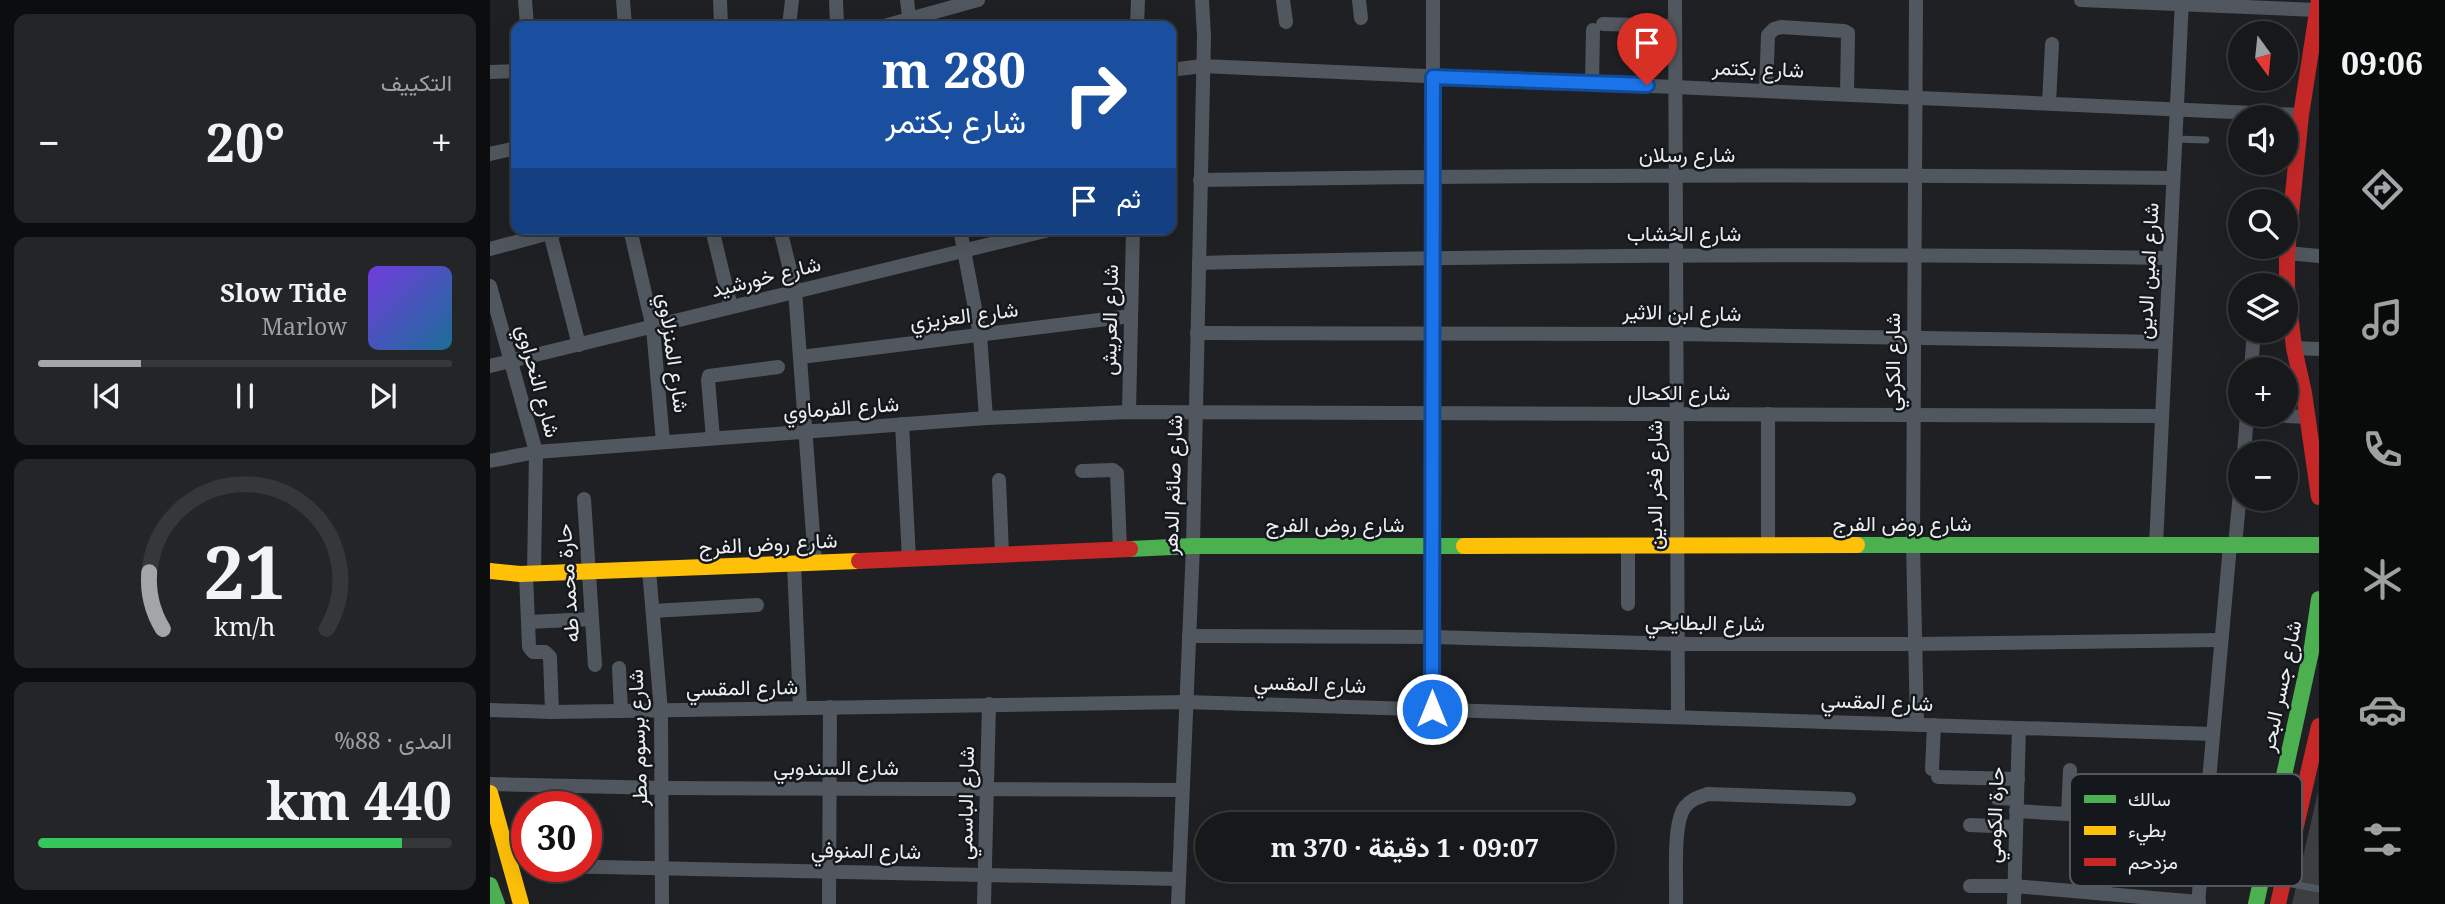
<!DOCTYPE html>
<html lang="ar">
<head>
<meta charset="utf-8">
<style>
  :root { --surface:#16181a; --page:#232527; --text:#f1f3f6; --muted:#9ea0a2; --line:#353739; --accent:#a3a5a8 }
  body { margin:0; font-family:"Noto Serif",Vazirmatn,serif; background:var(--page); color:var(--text); direction:rtl; height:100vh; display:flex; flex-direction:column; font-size:26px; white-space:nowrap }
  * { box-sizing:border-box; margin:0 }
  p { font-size:23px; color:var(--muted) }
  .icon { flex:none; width:38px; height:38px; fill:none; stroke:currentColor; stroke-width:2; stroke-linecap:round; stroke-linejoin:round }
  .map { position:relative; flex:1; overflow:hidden; direction:ltr }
  .details { display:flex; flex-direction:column; gap:14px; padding:14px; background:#0c0d0e; width:490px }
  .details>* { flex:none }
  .banner { position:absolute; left:21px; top:21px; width:665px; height:214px; border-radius:14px; box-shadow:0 7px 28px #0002,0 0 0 2px var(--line); direction:rtl; background:#1a4fa0; color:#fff; overflow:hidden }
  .needle { width:46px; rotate:165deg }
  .controls { position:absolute; left:1738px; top:21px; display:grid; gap:14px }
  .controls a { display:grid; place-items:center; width:70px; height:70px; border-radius:50%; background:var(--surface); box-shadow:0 7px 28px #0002,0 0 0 2px var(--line); font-size:35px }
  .speed { position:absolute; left:21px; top:791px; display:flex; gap:14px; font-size:35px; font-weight:700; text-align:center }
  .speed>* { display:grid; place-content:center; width:91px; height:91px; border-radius:50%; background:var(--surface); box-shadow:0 7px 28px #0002,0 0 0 2px var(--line); line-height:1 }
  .speed .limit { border:10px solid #d22; background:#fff; color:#111 }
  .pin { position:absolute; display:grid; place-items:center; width:60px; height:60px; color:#fff; margin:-72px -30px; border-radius:50% 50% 50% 0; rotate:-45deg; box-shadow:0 0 7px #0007 }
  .pin .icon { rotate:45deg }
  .me { position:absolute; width:77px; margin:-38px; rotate:0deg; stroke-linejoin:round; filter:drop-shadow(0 0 5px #0008) }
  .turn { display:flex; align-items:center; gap:24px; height:147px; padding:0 35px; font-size:32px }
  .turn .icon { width:91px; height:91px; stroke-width:2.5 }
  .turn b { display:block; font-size:49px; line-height:60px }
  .then { display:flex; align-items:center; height:66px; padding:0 35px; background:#0003; gap:14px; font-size:26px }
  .big { font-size:52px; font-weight:700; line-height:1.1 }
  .details .tile { flex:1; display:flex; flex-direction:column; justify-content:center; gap:10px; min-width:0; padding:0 24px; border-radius:14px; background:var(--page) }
  .details .dial { align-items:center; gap:0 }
  .dial svg { height:182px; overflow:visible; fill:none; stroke:var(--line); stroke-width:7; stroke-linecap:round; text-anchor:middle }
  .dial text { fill:var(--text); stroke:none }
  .song { display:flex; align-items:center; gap:21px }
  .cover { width:84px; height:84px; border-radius:10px; background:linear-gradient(135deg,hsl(260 70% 55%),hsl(200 70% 35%)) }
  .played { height:7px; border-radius:4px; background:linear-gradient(90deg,var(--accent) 25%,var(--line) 25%) }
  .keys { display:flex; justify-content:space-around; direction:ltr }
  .heat { display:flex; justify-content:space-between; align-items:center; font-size:38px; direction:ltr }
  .charge { height:10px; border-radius:5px; background:linear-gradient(90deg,#34c759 88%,var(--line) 0) }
  .trip { position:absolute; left:705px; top:812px; width:420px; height:70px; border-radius:35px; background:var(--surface); box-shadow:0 7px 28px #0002,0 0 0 2px var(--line); font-weight:700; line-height:70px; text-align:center; direction:rtl }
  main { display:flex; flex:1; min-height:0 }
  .menu { display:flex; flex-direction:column; width:126px; justify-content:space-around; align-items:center; background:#090a0a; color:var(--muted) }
  .menu .icon { width:49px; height:49px }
  .menu .on { color:var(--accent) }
  .menu b { font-size:32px; color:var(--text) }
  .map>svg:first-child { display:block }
</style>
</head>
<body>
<main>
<nav class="menu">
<b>09:06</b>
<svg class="icon on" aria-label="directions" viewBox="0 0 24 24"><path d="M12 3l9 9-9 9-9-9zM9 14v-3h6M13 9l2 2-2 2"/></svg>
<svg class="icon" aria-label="music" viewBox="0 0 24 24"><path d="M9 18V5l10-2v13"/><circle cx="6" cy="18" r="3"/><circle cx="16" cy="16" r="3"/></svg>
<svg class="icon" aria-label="phone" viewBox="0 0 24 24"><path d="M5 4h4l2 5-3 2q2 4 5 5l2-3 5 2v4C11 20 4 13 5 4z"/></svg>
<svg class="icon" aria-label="climate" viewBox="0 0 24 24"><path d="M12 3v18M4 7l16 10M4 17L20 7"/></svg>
<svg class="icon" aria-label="car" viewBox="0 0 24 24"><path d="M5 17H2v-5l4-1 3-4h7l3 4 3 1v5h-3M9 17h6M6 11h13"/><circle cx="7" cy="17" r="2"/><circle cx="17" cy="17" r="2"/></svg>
<svg class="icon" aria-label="filters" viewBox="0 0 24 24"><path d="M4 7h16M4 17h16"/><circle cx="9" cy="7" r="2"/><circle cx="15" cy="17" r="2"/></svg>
</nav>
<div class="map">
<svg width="1829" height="904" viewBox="0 0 1829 904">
  <rect width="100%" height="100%" fill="#1e2023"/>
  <!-- building -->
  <polygon fill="#3c3e40" points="1828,792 1829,904 1802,904"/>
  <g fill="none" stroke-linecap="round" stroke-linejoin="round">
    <!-- lane -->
    <g stroke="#51575e" stroke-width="7">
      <polyline points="1685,139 1716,140"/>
      <polyline points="1797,883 1829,889"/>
    </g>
    <!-- street -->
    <g stroke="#51575e" stroke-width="14">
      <polyline points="35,0 37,26"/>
      <polyline points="133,0 135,26"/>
      <polyline points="230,0 231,26"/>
      <polyline points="346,0 347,26"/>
      <polyline points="417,0 420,25"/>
      <polyline points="793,0 796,22"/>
      <polyline points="869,0 871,18"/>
      <polyline points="1185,0 1188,717"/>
      <polyline points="1426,0 1423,544 1427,725"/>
      <polyline points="1591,0 1827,10"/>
      <polyline points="1113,24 1185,26"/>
      <polyline points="299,26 302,0"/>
      <polyline points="394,26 488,0"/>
      <polyline points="647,26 648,0"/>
      <polyline points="681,70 712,66 1811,115"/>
      <polyline points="0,72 26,71"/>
      <polyline points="1102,83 1103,30"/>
      <polyline points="1276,90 1278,35 1284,29 1291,27 1354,31 1358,33 1357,93"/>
      <polyline points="1559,103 1562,44"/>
      <polyline points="0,154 26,148"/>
      <path d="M 710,180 C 1034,175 1359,174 1683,178"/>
      <polyline points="59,229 89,345"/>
      <polyline points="140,229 163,328 173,442"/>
      <polyline points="222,229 241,307"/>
      <polyline points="290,229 305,290 325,562"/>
      <polyline points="470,229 490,335 496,418"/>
      <polyline points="0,249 74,229"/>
      <polyline points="1797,253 1829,256"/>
      <path d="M 709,263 C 1032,255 1356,253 1679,258"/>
      <polyline points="0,286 46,452 44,573"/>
      <polyline points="707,333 1186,334 1675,342"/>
      <polyline points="1804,348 1829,349"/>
      <polyline points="311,357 641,316"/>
      <polyline points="0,366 563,229"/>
      <polyline points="1761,369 1764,331"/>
      <polyline points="639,412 643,229"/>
      <polyline points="1278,414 1278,545"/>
      <polyline points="1777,415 1818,417"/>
      <polyline points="412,424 419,559"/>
      <polyline points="223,438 218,380 219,376 288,367"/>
      <polyline points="1754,453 1757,415"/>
      <polyline points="0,461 46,452 496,418 639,412 1672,416"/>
      <polyline points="592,471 623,470 627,473 630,549"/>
      <polyline points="509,480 512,554"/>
      <polyline points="94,499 105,665"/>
      <polyline points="1666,545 1692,0"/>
      <polyline points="1745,545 1750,493"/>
      <polyline points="304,563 310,708"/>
      <polyline points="159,570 171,711 172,904"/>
      <polyline points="36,574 39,647 43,652 55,652 60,657 62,712"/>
      <polyline points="1138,604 1138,545"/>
      <polyline points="163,611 267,605"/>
      <polyline points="38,622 102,619"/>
      <polyline points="699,636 943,637 1187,644 1425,644 1731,640"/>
      <polyline points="129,668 131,711"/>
      <polyline points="942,709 943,0"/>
      <polyline points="0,710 62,712 696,702 1723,734"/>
      <polyline points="1442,769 1444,725"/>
      <polyline points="1448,777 1528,779"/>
      <polyline points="0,784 172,788 692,790"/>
      <polyline points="1507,798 1527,799"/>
      <polyline points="1526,811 1715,822"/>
      <polyline points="1578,814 1580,770"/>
      <polyline points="1480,825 1526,827"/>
      <polyline points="1666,860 1668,820"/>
      <polyline points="63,866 689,879"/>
      <polyline points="1480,886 1524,886 1709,902"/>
      <polyline points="1614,894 1618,817"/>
      <polyline points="339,904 340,707"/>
      <polyline points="494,904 499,704"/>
      <polyline points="688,904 703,546 714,36 712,0"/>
      <path d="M 1186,904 C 1187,881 1182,824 1195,807 C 1201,799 1209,797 1218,794 L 1359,799"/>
      <polyline points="1524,904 1529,728"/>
      <polyline points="1708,904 1740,545"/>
    </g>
    <!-- fast -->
    <g stroke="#4caf50" stroke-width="16">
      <polyline points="1367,545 1829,545"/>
      <polyline points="640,549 703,546 974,546"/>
      <polyline points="0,885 7,904"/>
      <polyline points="1766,904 1822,647 1829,599"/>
    </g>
    <!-- slow -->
    <g stroke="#ffc107" stroke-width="16">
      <polyline points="974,546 1367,545"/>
      <polyline points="0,571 30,574 369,561"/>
      <polyline points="0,793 31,904"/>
    </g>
    <!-- jam -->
    <g stroke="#c62828" stroke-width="16">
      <polyline points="1829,0 1811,115 1797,253 1797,287 1804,348 1814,393 1829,497"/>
      <polyline points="369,561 640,549"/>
      <polyline points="1788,904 1829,726"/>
    </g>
  </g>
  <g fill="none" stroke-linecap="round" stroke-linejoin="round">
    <defs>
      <polyline id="route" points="942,709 943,77 1157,85"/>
    </defs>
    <!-- route casing -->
    <use href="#route" stroke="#114b97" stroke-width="18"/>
    <!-- route -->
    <use href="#route" stroke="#1a73e8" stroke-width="12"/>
  </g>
  <g text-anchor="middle" stroke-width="5" stroke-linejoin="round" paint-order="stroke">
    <!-- street labels -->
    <g font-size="21" fill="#ebedef" stroke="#14171b">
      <text transform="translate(1268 69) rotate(2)" y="7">شارع بكتمر</text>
      <text x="1197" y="162">شارع رسلان</text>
      <text x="1194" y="241">شارع الخشاب</text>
      <text transform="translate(1658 271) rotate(-87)" y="7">شارع امين الدين</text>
      <text transform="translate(276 277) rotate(-14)" y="7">شارع خورشيد</text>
      <text transform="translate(1192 313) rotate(1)" y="7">شارع ابن الاثير</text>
      <text transform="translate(474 316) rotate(-7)" y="7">شارع العزيزي</text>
      <text transform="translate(620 320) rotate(-89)" y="7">شارع العريش</text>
      <text transform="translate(183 353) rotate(82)" y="7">شارع المنزلاوي</text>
      <text transform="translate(1403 362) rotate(-90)" y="7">شارع الكركي</text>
      <text transform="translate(48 381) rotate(75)" y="7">شارع النحراوي</text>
      <text x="1189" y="400">شارع الكحال</text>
      <text transform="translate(351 408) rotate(-4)" y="7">شارع الفرماوي</text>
      <text transform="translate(683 485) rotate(-88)" y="7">شارع صائم الدهر</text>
      <text transform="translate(1165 485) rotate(-90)" y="7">شارع فخر الدين</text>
      <text x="1412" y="531">شارع روض الفرج</text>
      <text x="845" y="532">شارع روض الفرج</text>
      <text transform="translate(278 544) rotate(-3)" y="7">شارع روض الفرج</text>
      <text transform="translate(78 583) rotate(-94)" y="7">حارة محمد طه</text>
      <text transform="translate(1215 623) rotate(1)" y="7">شارع البطايحي</text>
      <text transform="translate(820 684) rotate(2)" y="7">شارع المقسي</text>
      <text transform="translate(1791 686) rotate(-78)" y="7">شارع جسر البحر</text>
      <text transform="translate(252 688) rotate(-1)" y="7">شارع المقسي</text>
      <text transform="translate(1387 702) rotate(2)" y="7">شارع المقسي</text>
      <text transform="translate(148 738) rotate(-92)" y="7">شارع برسوم مطر</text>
      <text x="346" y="775">شارع السندوبي</text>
      <text transform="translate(476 803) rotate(-89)" y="7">شارع الباسمي</text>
      <text transform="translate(1505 815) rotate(-88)" y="7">حارة الكومي</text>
      <text transform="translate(376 851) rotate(1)" y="7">شارع المنوفي</text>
    </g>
  </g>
  <!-- legend -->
  <rect x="1580" y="774" width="232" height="112" rx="10" fill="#14171b" stroke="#54575b" stroke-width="2"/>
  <rect x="1594" y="795" width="32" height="8" fill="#4caf50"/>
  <rect x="1594" y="826" width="32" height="9" fill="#ffc107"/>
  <rect x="1594" y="858" width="32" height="8" fill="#c62828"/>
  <g font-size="19" fill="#ebedef">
    <text x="1638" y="806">سالك</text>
    <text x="1638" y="837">بطيء</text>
    <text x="1638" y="869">مزدحم</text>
  </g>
</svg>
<div class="controls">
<a><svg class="needle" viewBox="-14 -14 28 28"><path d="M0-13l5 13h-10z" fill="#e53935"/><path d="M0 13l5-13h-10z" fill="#9ea0a2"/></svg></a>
<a><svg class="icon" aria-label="sound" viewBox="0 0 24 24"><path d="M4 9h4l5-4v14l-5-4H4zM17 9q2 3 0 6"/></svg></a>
<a><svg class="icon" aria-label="search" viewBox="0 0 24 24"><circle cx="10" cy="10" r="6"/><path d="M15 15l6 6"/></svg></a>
<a><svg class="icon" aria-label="layers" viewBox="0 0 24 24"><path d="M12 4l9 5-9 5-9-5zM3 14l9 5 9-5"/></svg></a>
<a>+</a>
<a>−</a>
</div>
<div class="speed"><div class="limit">30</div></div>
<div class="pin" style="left:1157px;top:85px;background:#d93025"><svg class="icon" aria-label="arrive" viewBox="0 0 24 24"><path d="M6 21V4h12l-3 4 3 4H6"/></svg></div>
<svg class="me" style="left:942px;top:709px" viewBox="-20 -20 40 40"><circle r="17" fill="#1a73e8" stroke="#fff" stroke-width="3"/><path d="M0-11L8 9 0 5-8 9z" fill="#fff"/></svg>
<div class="trip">09:07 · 1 دقيقة · 370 m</div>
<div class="banner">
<div class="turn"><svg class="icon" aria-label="right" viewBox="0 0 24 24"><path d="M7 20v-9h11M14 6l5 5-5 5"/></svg><div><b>280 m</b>شارع بكتمر</div></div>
<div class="then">ثم<svg class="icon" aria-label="arrive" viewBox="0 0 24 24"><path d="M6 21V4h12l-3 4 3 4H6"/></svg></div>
</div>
</div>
<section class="details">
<div class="tile"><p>التكييف</p>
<div class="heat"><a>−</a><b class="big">20°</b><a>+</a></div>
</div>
<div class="tile">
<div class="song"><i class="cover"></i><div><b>Slow Tide</b><p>Marlow</p></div></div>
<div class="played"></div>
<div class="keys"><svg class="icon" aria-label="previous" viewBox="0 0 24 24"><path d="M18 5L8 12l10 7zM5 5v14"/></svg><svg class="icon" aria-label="pause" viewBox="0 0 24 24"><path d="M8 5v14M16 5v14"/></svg><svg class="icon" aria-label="next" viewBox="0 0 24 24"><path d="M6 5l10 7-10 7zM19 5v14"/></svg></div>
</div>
<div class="tile dial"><svg viewBox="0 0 100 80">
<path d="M14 69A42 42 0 1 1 86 69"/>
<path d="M14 69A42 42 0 0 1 8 44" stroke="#a3a5a8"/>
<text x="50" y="56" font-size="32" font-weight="700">21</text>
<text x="50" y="72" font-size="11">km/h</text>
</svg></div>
<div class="tile"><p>المدى · 88%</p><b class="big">440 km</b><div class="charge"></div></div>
</section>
</main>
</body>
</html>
